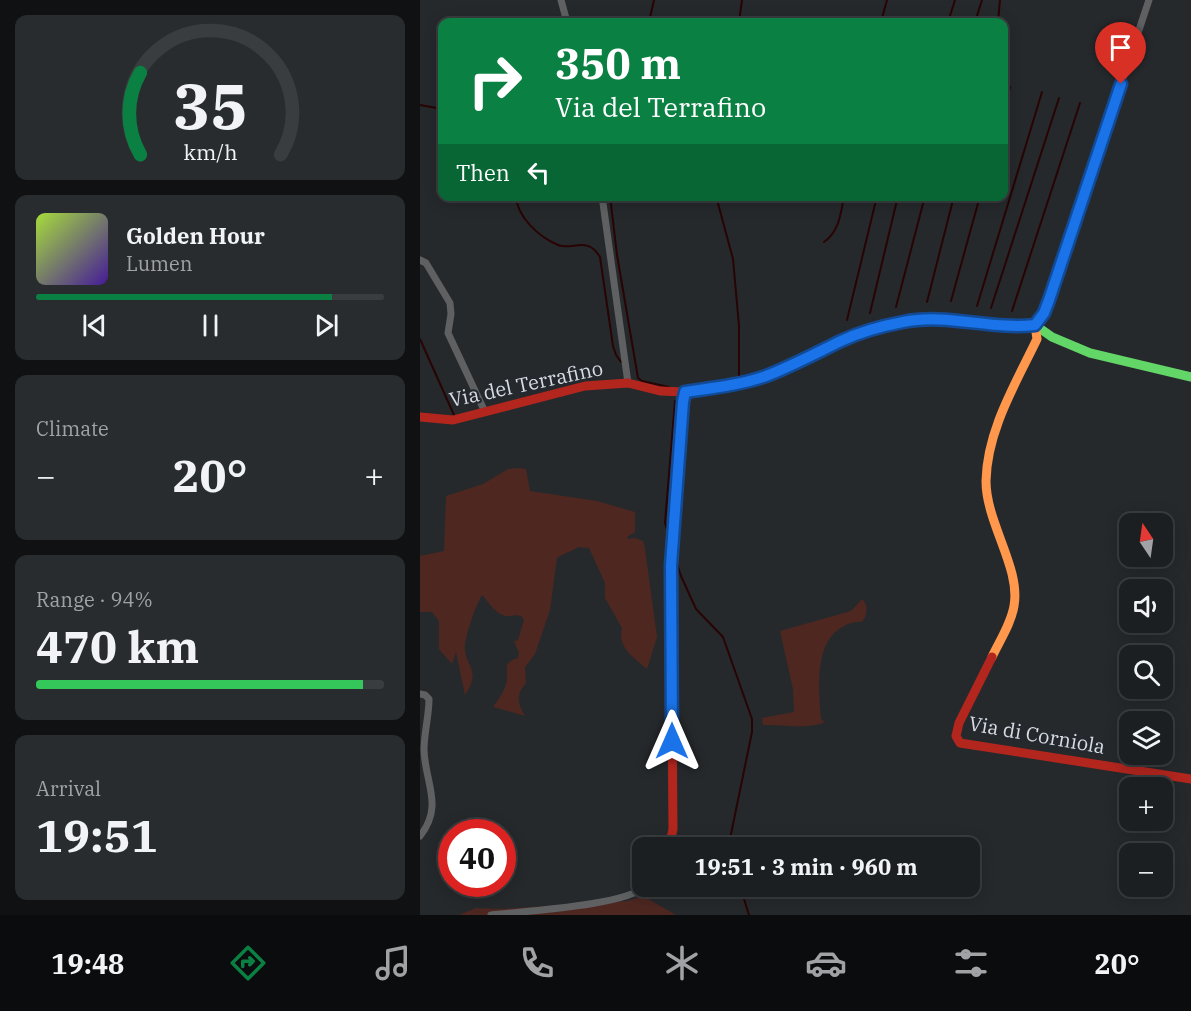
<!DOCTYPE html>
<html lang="en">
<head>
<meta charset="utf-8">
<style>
  :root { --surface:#1c1f21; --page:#292c2e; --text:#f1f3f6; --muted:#a0a2a5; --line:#3a3d3f; --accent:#0b8043 }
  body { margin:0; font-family:"IBM Plex Serif",serif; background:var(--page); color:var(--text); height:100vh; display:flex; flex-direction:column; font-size:22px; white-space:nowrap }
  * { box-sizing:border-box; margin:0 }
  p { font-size:20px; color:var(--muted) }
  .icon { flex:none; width:33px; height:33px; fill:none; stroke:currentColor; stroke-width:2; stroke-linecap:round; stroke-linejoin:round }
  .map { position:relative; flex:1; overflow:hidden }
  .drawer { display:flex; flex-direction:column; gap:15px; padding:15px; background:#0f1112; width:420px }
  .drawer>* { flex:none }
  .guide { position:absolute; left:18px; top:18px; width:570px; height:183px; border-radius:12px; box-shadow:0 3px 15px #0003,0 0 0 2px var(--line); background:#0b8043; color:#fff; overflow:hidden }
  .needle { width:39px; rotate:347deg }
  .buttons { position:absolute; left:699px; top:513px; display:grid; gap:12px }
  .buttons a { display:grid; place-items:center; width:54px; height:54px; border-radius:12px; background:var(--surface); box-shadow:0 3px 15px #0003,0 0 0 2px var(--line); font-size:30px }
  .speed { position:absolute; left:18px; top:819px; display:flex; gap:12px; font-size:30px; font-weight:700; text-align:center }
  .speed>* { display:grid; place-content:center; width:78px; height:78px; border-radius:50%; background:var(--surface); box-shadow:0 3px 15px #0003,0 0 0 2px var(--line); line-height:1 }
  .speed .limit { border:9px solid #d22; background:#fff; color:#111 }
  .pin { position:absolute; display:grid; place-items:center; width:51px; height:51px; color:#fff; margin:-62px -26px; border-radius:50% 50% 50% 0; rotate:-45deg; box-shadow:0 0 6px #0007 }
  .pin .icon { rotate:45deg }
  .me { position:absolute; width:66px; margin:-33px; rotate:0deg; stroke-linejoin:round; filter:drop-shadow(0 0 4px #0008) }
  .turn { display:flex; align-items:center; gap:21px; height:126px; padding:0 18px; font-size:27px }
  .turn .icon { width:78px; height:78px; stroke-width:2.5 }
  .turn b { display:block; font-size:42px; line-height:51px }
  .then { display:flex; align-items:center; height:57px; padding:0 18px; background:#0003; gap:12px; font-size:22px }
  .big { font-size:45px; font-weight:700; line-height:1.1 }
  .drawer .widget { flex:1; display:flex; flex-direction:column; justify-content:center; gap:9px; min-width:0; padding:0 21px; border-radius:12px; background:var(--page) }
  .drawer .dial { align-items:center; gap:0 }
  .dial svg { height:156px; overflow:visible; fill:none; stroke:var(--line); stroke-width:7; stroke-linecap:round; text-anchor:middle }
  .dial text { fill:var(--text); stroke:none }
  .song { display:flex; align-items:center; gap:18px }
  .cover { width:72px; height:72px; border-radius:9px; background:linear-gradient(135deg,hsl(80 70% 55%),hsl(260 70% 35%)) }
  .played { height:6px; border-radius:3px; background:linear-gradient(90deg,var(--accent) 85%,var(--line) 85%) }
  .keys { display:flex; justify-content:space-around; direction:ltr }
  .heat { display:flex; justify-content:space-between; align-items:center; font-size:33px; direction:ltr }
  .charge { height:9px; border-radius:4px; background:linear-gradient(90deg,#34c759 94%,var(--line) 0) }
  .trip { position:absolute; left:212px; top:837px; width:348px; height:60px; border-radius:12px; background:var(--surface); box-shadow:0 3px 15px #0003,0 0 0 2px var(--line); font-weight:700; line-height:60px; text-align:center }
  .dock { display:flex; height:96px; justify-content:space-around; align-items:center; background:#0b0c0d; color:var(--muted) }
  .dock .icon { width:42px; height:42px }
  .dock .active { color:var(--accent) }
  .dock b { font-size:27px; color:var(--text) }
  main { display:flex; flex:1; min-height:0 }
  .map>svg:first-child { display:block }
</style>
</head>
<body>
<main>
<section class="drawer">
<div class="widget dial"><svg viewBox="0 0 100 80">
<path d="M14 69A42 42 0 1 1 86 69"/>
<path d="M14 69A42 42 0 0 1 14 27" stroke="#0b8043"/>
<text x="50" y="56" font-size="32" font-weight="700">35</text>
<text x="50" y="72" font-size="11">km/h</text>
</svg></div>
<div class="widget">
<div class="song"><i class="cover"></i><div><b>Golden Hour</b><p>Lumen</p></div></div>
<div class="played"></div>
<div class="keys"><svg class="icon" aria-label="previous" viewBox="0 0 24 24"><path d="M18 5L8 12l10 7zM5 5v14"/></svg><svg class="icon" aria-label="pause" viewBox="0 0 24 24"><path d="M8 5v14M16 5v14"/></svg><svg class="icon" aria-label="next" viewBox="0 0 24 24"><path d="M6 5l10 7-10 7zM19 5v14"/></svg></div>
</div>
<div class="widget"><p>Climate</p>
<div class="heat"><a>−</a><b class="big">20°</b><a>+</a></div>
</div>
<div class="widget"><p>Range · 94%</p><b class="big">470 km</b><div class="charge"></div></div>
<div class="widget"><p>Arrival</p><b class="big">19:51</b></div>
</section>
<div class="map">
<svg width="771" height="915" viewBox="0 0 771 915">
  <rect width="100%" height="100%" fill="#26292c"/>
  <!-- green -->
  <g fill="#4e2721">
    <path d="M 98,468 L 106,469 L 110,491 L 177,501 L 215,512 L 215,532 L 207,537 L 208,539 L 215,538 L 223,541 L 225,549 L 237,637 L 227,669 C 214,657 197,648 202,628 L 185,598 L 185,583 L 169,548 L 158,547 C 151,552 144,553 137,558 L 130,610 L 115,654 L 105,667 L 106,683 C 96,694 97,703 105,716 L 74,707 L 74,705 C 80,698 87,687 87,678 C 88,666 83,663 98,658 L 99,653 L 94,641 L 98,640 L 104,620 L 101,616 C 94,614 92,617 86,616 C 76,615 68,601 62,595 C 56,605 46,633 45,645 C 43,666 63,668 45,695 L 36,652 L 32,664 L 19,649 L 19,621 L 12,612 L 0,612 L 0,556 L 24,551 L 26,496 L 63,484 L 88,469 Z"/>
    <path d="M 442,599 C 449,605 447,616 442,622 C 433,621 427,624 419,629 C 394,646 399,691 401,719 L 405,722 C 388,730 363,724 343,725 L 342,718 L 374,712 L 373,689 L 360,631 L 431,611 Z"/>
    <polygon points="223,896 256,915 39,915 56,908 82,909 208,901"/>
  </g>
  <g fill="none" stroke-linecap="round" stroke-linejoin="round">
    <!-- stream -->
    <g stroke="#280404" stroke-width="2">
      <polyline points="229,22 234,0"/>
      <polyline points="319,22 322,0"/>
      <polyline points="461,22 467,0"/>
      <polyline points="528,22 535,0"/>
      <polyline points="555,22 562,0"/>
      <polyline points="578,22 580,0"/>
      <polyline points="0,105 22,109"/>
      <polyline points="584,111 590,87"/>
      <path d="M 96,196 C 97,217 119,237 138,245 C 152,251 167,235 180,257 L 193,346 L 196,355 L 201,362"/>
      <polyline points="190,196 197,255 218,378 222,381 249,387"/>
      <polyline points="296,196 313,259 319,326 319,376"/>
      <path d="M 404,242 C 419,232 421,213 424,196"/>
      <polyline points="531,301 560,196"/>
      <polyline points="507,302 534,196"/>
      <polyline points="557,306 622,92"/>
      <polyline points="476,307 505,196"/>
      <polyline points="571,308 639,98"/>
      <polyline points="592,311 660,103"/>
      <polyline points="450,313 478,196"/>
      <polyline points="427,320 457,196"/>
      <polyline points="0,339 34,415"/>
      <polyline points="249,536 245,523 255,401"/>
      <polyline points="256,561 261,576 276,609 303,637 332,719 332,732 311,834 311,848"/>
      <polyline points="320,886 329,915"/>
    </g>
    <!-- street -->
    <g stroke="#5f6062" stroke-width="7">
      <polyline points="141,0 147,22"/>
      <polyline points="182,196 208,383"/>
      <polyline points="0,260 6,263 30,303 31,314 28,333 65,412"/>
      <polyline points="615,325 624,313 629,300 729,0"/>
      <path d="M 0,694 L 5,695 L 9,699 C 9,716 4,733 4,750 C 5,783 24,806 0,836"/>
      <path d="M 71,915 C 103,911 205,906 226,886"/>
    </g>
    <!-- fast -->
    <polyline stroke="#63d668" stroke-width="9" points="373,364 423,340 485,321 530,320 578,326 615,325 632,337 670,353 771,377"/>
    <!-- slow -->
    <path stroke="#ff974d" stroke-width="9" d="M 572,657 C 580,640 591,624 594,606 C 601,568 566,523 566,481 C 567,430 596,383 617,339 L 615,325"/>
    <!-- jam -->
    <g stroke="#b3261e" stroke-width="9">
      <polyline points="0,417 33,420 165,386 208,383 240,391 265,392 316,384 349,375 373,364"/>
      <polyline points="572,657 539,723 536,736 540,743 771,779"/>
      <polyline points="249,848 253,829 251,565 265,392"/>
    </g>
  </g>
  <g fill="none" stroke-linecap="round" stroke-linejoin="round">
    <defs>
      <path id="route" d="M 252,741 L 251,565 L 263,402 L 265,392 C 292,388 320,385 346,376 C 372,366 396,353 421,341 C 440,332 462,326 483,322 C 527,313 571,330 615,325 L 624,313 L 629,300 L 701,84"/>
    </defs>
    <!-- route casing -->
    <use href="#route" stroke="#114b97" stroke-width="15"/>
    <!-- route -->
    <use href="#route" stroke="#1a73e8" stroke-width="10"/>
  </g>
  <g text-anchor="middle" stroke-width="4.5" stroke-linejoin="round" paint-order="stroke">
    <!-- street labels -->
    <g font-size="20" fill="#d8dce0" stroke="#23292f">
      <text transform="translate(106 384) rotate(-12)" y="7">Via del Terrafino</text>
      <text transform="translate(617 735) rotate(10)" y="7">Via di Corniola</text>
    </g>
  </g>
</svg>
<div class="buttons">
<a><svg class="needle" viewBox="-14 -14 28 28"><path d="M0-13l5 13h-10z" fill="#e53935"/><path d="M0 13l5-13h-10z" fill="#a0a2a5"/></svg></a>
<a><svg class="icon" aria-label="sound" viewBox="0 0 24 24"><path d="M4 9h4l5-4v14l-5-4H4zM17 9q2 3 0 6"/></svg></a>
<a><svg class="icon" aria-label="search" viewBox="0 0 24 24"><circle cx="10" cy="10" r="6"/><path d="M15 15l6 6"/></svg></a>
<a><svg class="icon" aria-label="layers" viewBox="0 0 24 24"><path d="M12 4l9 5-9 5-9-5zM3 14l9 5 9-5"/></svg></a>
<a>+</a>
<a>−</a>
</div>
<div class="speed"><div class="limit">40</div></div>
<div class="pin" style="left:701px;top:84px;background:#d93025"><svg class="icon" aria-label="arrive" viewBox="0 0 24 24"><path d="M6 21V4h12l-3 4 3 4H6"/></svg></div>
<svg class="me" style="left:252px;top:741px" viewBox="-20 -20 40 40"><path d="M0-17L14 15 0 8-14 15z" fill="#1a73e8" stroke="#fff" stroke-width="4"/></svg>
<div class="trip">19:51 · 3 min · 960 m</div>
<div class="guide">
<div class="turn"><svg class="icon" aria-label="right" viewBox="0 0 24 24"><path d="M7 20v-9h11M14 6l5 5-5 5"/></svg><div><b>350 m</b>Via del Terrafino</div></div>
<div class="then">Then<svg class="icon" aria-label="left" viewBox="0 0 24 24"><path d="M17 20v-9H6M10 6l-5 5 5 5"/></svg></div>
</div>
</div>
</main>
<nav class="dock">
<b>19:48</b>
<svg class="icon active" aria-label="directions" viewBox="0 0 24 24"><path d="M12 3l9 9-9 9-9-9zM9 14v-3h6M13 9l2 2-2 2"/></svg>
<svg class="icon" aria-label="music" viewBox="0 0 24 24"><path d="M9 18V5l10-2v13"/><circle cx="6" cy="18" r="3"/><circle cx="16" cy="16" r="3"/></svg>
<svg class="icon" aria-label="phone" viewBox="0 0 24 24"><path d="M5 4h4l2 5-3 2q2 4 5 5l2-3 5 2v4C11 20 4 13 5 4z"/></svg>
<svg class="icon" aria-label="climate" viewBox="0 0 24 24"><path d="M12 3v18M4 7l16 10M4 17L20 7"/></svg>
<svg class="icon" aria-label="car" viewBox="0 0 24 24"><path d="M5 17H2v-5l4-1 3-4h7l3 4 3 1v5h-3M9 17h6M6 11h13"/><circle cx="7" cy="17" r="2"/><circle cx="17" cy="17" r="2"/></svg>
<svg class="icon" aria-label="filters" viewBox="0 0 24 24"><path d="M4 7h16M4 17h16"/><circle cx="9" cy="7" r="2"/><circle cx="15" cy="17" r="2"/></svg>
<b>20°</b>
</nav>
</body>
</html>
